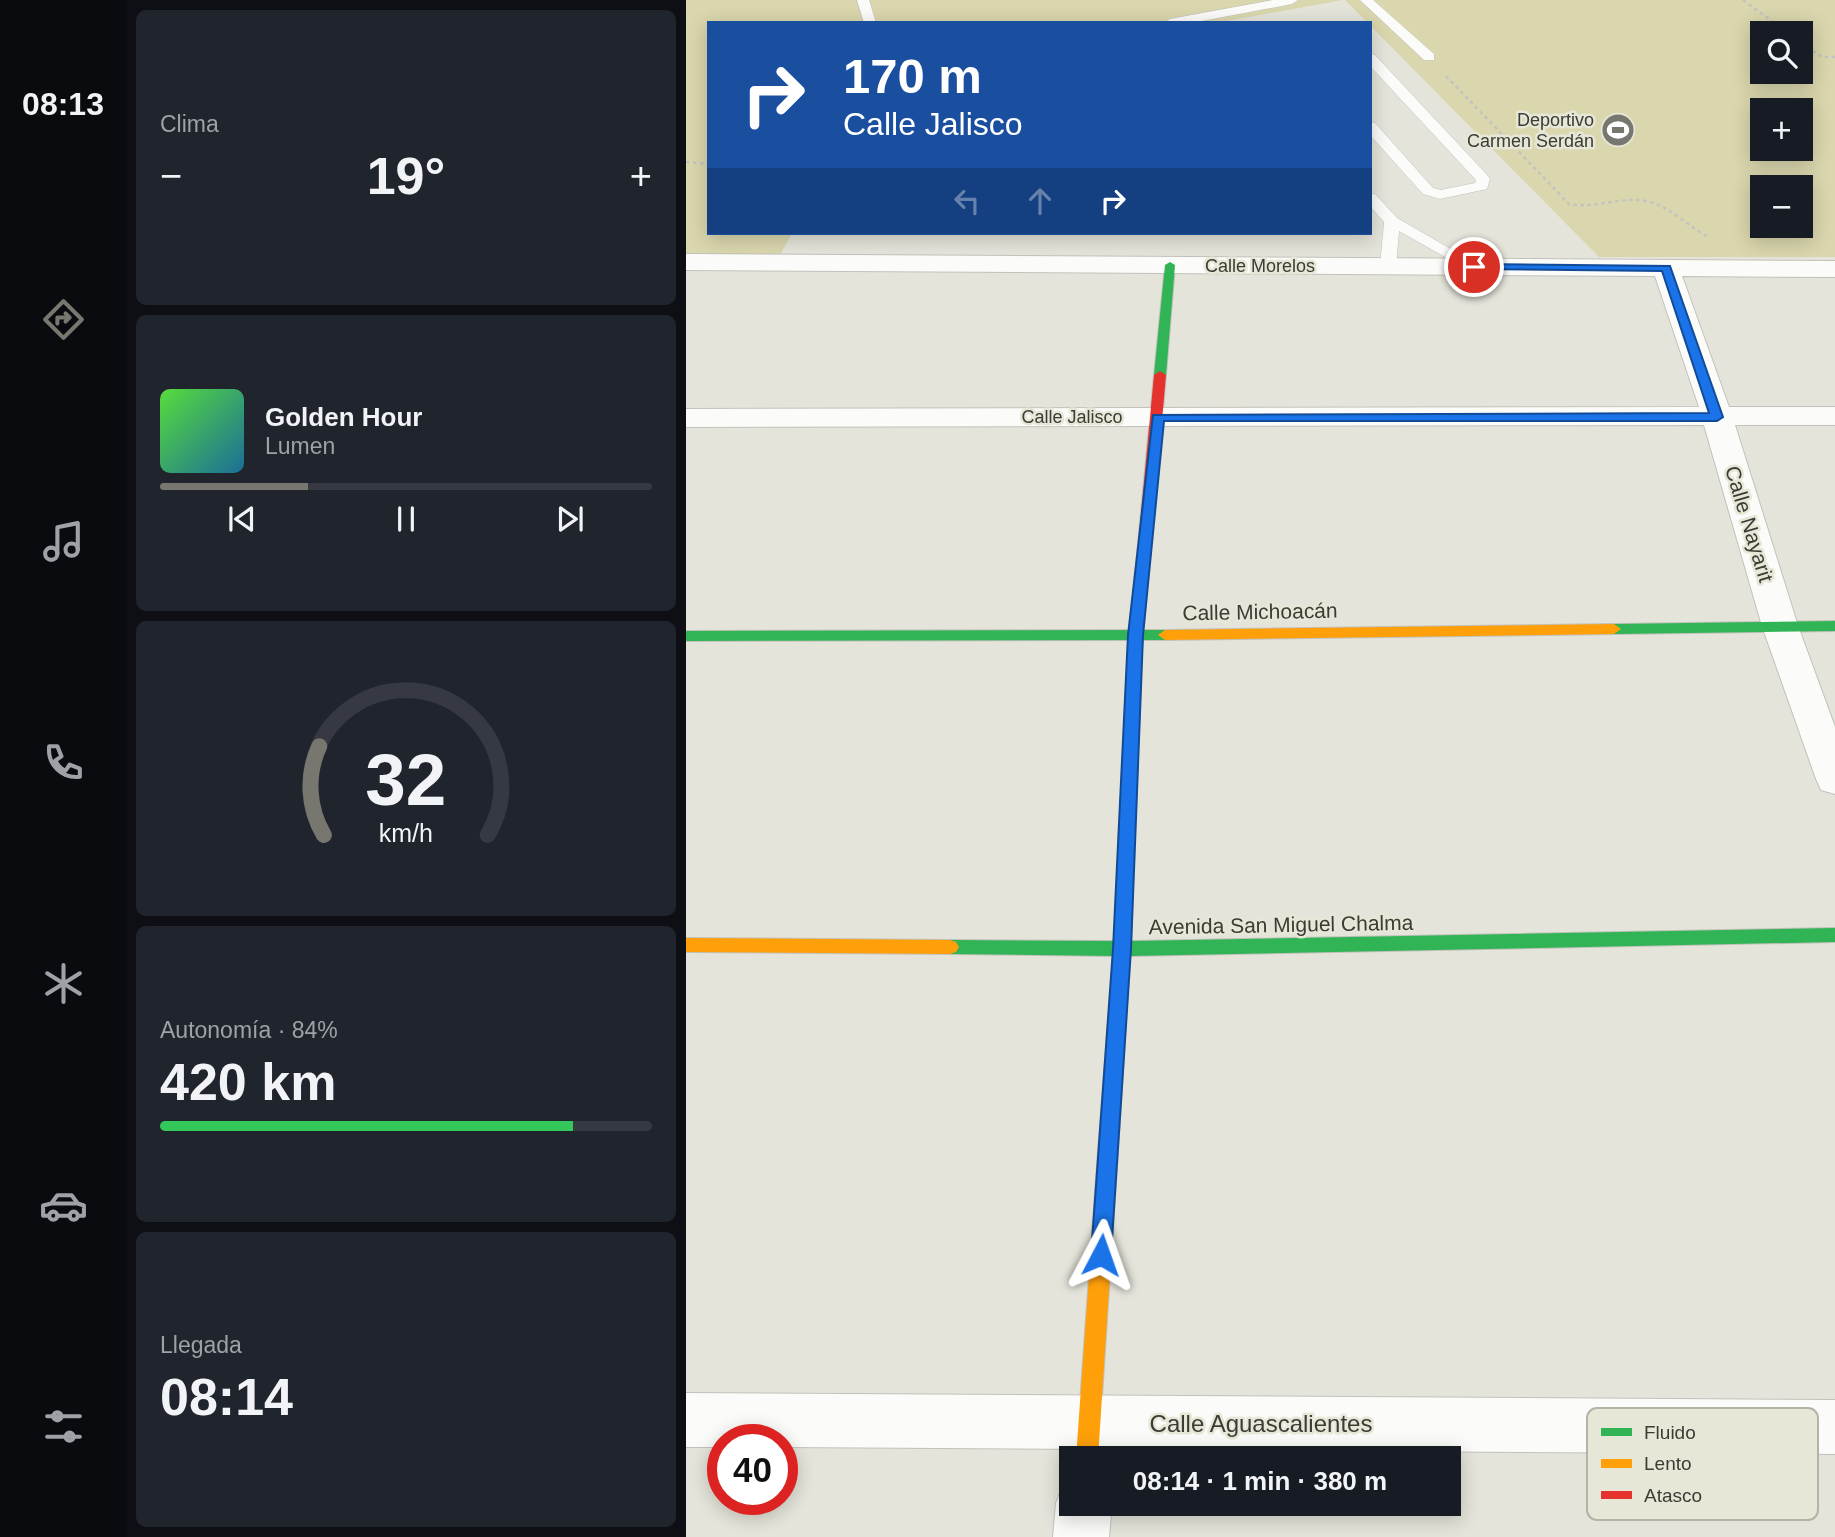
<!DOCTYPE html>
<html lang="es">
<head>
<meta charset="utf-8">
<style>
  :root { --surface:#171b24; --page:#20242c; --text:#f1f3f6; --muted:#9ea1a6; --line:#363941; --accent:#77766f }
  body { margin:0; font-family:Helvetica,sans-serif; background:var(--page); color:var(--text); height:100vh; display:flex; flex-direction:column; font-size:26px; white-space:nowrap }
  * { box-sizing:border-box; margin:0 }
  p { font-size:23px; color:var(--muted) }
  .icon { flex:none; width:38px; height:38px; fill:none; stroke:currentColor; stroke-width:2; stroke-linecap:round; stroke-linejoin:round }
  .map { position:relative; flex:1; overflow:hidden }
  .drawer { display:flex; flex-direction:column; gap:10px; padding:10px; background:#0d0f14; width:560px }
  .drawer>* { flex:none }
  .guide { position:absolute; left:21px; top:21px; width:665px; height:214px; border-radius:0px; box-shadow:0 4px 18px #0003; background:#1a4fa0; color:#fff; overflow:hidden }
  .buttons { position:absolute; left:1064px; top:21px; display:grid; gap:14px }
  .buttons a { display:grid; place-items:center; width:63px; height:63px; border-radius:0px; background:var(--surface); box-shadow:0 4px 18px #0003; font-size:35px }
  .speed { position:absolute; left:21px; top:1424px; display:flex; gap:14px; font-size:35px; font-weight:700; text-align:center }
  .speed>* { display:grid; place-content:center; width:91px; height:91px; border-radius:50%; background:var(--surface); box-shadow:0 4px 18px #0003; line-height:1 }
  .speed .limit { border:10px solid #d22; background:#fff; color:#111 }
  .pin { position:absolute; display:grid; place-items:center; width:60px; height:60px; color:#fff; margin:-30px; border:4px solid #fff; border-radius:50%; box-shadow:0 2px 7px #0007 }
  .me { position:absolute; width:77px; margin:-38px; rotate:4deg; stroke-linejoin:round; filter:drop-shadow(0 0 5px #0008) }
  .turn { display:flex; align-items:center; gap:24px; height:147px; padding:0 21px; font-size:32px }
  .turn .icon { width:91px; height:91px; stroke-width:2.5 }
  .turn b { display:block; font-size:49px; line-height:60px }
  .lanes { display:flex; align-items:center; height:66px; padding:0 21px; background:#0003; justify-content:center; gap:35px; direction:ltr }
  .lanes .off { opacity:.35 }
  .big { font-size:52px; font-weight:700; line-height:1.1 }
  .drawer .tile { flex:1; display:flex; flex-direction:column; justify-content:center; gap:10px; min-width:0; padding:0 24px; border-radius:10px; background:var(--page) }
  .drawer .dial { align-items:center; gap:0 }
  .dial svg { height:182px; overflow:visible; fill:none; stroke:var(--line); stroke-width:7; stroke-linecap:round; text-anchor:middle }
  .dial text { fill:var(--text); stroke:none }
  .song { display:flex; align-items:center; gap:21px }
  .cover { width:84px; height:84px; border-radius:10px; background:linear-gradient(135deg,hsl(110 70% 55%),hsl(200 70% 35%)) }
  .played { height:7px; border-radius:4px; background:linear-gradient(90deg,var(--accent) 30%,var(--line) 30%) }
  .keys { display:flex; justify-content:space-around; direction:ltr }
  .heat { display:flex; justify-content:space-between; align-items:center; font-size:38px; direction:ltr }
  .charge { height:10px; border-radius:5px; background:linear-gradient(90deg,#34c759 84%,var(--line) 0) }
  .trip { position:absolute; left:373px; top:1446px; width:402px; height:70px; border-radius:0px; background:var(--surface); box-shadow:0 4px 18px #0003; font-weight:700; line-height:70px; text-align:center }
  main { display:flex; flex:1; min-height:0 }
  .menu { display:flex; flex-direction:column; width:126px; justify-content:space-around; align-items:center; background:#090b0e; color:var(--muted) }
  .menu .icon { width:49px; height:49px }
  .menu .on { color:var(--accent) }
  .menu b { font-size:32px; color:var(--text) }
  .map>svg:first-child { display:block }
</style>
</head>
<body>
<main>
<nav class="menu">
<b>08:13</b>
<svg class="icon on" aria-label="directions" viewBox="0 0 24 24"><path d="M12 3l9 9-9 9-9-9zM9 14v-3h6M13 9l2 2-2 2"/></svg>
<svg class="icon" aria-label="music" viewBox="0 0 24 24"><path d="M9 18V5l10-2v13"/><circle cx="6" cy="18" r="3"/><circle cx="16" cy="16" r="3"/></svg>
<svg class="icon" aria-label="phone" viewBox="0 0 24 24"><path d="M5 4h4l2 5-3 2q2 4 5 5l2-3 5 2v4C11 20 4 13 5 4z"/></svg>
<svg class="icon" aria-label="climate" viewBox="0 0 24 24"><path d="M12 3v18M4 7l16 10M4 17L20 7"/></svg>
<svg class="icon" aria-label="car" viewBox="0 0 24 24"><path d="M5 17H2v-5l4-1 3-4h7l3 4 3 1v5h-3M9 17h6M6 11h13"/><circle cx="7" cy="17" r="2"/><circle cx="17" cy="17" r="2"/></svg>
<svg class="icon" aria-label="filters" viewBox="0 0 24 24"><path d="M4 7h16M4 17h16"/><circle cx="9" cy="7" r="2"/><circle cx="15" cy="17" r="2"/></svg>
</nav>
<section class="drawer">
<div class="tile"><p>Clima</p>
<div class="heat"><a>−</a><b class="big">19°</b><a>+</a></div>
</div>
<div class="tile">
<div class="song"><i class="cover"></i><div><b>Golden Hour</b><p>Lumen</p></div></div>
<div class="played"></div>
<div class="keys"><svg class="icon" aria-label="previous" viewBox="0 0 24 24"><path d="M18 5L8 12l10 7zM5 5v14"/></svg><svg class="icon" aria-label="pause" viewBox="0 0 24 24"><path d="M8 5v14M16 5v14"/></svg><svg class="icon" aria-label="next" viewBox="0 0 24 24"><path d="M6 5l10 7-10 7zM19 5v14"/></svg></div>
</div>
<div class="tile dial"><svg viewBox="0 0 100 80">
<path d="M14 69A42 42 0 1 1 86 69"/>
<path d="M14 69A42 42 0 0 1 12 30" stroke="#77766f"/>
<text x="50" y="56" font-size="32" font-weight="700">32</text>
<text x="50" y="72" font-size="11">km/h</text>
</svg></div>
<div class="tile"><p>Autonomía · 84%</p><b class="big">420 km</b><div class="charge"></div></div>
<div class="tile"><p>Llegada</p><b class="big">08:14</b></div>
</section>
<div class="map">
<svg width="1149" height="1537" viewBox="0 0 1149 1537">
  <rect width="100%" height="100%" fill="#e4e4da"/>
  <!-- green -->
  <g fill="#dad7ae" fill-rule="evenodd">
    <polygon points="0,0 657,0 530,23 23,23 23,233 106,233 94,255 0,256"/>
    <path d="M 659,0 L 1149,0 L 1149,257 L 913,257 ZM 1076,33 L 1115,33 L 1115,72 L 1076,72 ZM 1076,110 L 1115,110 L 1115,149 L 1076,149 ZM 1076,187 L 1115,187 L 1115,226 L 1076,226 Z"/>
  </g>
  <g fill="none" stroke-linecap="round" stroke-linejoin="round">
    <defs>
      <g id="lane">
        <polygon points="171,0 183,0 190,23 178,23"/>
        <polygon points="587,0 612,0 606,4 505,23 478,23 484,19"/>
        <polygon points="674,0 687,0 748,54 748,60 738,60"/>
        <polygon points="684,54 689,55 802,176 804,179 801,189 754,199 737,194 684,135 684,122 689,123 747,188 755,190 789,183 790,180 684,66"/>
        <polygon points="684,193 689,194 711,218 796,267 794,270 782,270 713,231 710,266 702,271 696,269 694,266 698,222 684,206"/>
      </g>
      <g id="street">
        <polygon points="0,254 1149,261 1149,277 996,276 1043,407 1149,407 1149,425 1049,425 1112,626 1149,727 1149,794 1135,790 1130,779 1076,626 1018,425 0,427 0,409 1013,407 969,276 0,270"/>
        <polygon points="0,1393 1149,1400 1149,1454 96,1447 96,1440 37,1440 37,1447 0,1447"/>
        <polygon points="385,1481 385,1503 426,1503 423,1537 367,1537 370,1503 378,1483"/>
      </g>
      <g id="fast">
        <polygon points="484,262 489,265 480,375 474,379 468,375 479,265"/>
        <polygon points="1149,621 1149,631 928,634 921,629 928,624"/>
        <polygon points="479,630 486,635 479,640 0,641 0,631"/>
        <polygon points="449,645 456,650 445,941 1149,928 1149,942 444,956 432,1151 429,1157 422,1160 415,1157 412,1151 427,956 264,954 258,952 255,947 258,942 264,940 428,941 442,650"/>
      </g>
      <g id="slow">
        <polygon points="928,624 935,629 928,634 479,640 472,635 479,630"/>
        <polygon points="0,938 264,940 270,942 273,947 270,952 264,954 0,952"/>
        <polygon points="422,1142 429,1145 432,1151 412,1458 390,1458 412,1151 415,1145"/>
      </g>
      <polygon id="jam" points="474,371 480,375 456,650 449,655 442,650 468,375"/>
    </defs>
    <!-- lane casing -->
    <use href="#lane" stroke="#c2c2bb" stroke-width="1"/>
    <!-- street casing -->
    <use href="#street" stroke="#c2c2bb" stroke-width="2"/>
    <!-- fast casing -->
    <use href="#fast" stroke="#c2c2bb" stroke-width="2"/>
    <!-- slow casing -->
    <use href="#slow" stroke="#c2c2bb" stroke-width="2"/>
    <!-- jam casing -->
    <use href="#jam" stroke="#c2c2bb" stroke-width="2"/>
    <!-- path -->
    <g stroke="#c3c3bf" stroke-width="2.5" stroke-dasharray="3.5 3.5" stroke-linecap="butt">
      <polyline points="1057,0 1102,33"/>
      <polyline points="1115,43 1136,57 1149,57"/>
      <path d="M 760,76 L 883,204 C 909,209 935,196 960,201 C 982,205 1002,226 1022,237"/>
      <polyline points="0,162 23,164"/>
    </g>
    <!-- lane -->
    <use href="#lane" fill="#fbfbf9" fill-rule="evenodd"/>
    <!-- street -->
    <use href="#street" fill="#fbfbf9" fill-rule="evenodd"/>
    <!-- fast -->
    <use href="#fast" fill="#30b455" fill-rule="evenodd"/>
    <!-- slow -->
    <use href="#slow" fill="#ff9f0a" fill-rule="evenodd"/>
    <!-- jam -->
    <use href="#jam" fill="#e5322d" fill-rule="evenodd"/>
  </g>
  <!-- route -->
  <polygon fill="#1a73e8" stroke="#114b97" stroke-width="2" points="788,264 984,266 1037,417 1031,421 478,421 457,635 445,949 425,1255 422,1263 415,1266 408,1263 405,1255 427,949 442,635 467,415 1023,413 976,271 784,269 782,267"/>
  <!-- icons -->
  <defs>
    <symbol id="stadium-disc" viewBox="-11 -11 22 22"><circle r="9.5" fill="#77766f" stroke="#e7e7d7"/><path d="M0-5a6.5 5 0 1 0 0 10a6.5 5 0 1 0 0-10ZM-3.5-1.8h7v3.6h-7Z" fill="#fff"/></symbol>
  </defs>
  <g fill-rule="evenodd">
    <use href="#stadium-disc" x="913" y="111" width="38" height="38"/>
  </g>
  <g text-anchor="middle" stroke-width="5" stroke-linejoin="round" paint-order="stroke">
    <!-- far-poi labels -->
    <g font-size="18" fill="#3c3b35" stroke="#e7e7d7" text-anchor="end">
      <text x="908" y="126">Deportivo<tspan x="908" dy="21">Carmen Serdán</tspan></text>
    </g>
    <!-- far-street labels -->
    <g font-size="18" fill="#3c3b35" stroke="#e7e7d7">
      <text x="574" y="272">Calle Morelos</text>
      <text x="386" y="423">Calle Jalisco</text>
    </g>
    <!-- street labels -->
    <g font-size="21" fill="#3c3b35" stroke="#e7e7d7">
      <text transform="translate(1063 524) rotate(73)" y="7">Calle Nayarit</text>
      <text transform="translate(574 612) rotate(-1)" y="7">Calle Michoacán</text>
      <text transform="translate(595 925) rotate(-1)" y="7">Avenida San Miguel Chalma</text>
    </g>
    <!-- near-street labels -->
    <g font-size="24" fill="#3c3b35" stroke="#e7e7d7">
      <text x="575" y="1432">Calle Aguascalientes</text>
    </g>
  </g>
  <!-- legend -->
  <rect x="901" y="1408" width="231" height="112" rx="10" fill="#e7e7d7" stroke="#b4b3a6" stroke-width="2"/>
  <rect x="915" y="1428" width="31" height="8" fill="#30b455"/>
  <rect x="915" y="1459" width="31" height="9" fill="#ff9f0a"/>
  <rect x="915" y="1491" width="31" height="8" fill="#e5322d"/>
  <g font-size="19" fill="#3c3b35">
    <text x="958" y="1439">Fluido</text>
    <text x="958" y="1470">Lento</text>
    <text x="958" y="1502">Atasco</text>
  </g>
</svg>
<div class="buttons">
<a><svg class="icon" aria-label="search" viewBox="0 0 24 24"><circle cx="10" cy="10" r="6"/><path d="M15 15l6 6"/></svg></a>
<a>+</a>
<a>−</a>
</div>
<div class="speed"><div class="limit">40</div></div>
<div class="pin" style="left:788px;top:267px;background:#d93025"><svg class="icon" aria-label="arrive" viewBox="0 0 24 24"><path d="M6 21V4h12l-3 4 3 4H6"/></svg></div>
<svg class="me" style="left:415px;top:1255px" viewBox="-20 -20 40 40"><path d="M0-17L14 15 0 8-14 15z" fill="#1a73e8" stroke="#fff" stroke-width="4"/></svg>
<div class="trip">08:14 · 1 min · 380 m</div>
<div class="guide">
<div class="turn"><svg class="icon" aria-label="right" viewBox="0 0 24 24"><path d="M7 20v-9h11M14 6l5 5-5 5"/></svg><div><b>170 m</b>Calle Jalisco</div></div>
<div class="lanes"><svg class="icon off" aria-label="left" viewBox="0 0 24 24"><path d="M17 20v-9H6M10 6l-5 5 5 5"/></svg><svg class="icon off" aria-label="ahead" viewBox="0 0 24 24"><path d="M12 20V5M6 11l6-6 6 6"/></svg><svg class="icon" aria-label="right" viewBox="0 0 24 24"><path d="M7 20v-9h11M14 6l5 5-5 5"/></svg></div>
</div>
</div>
</main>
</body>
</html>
